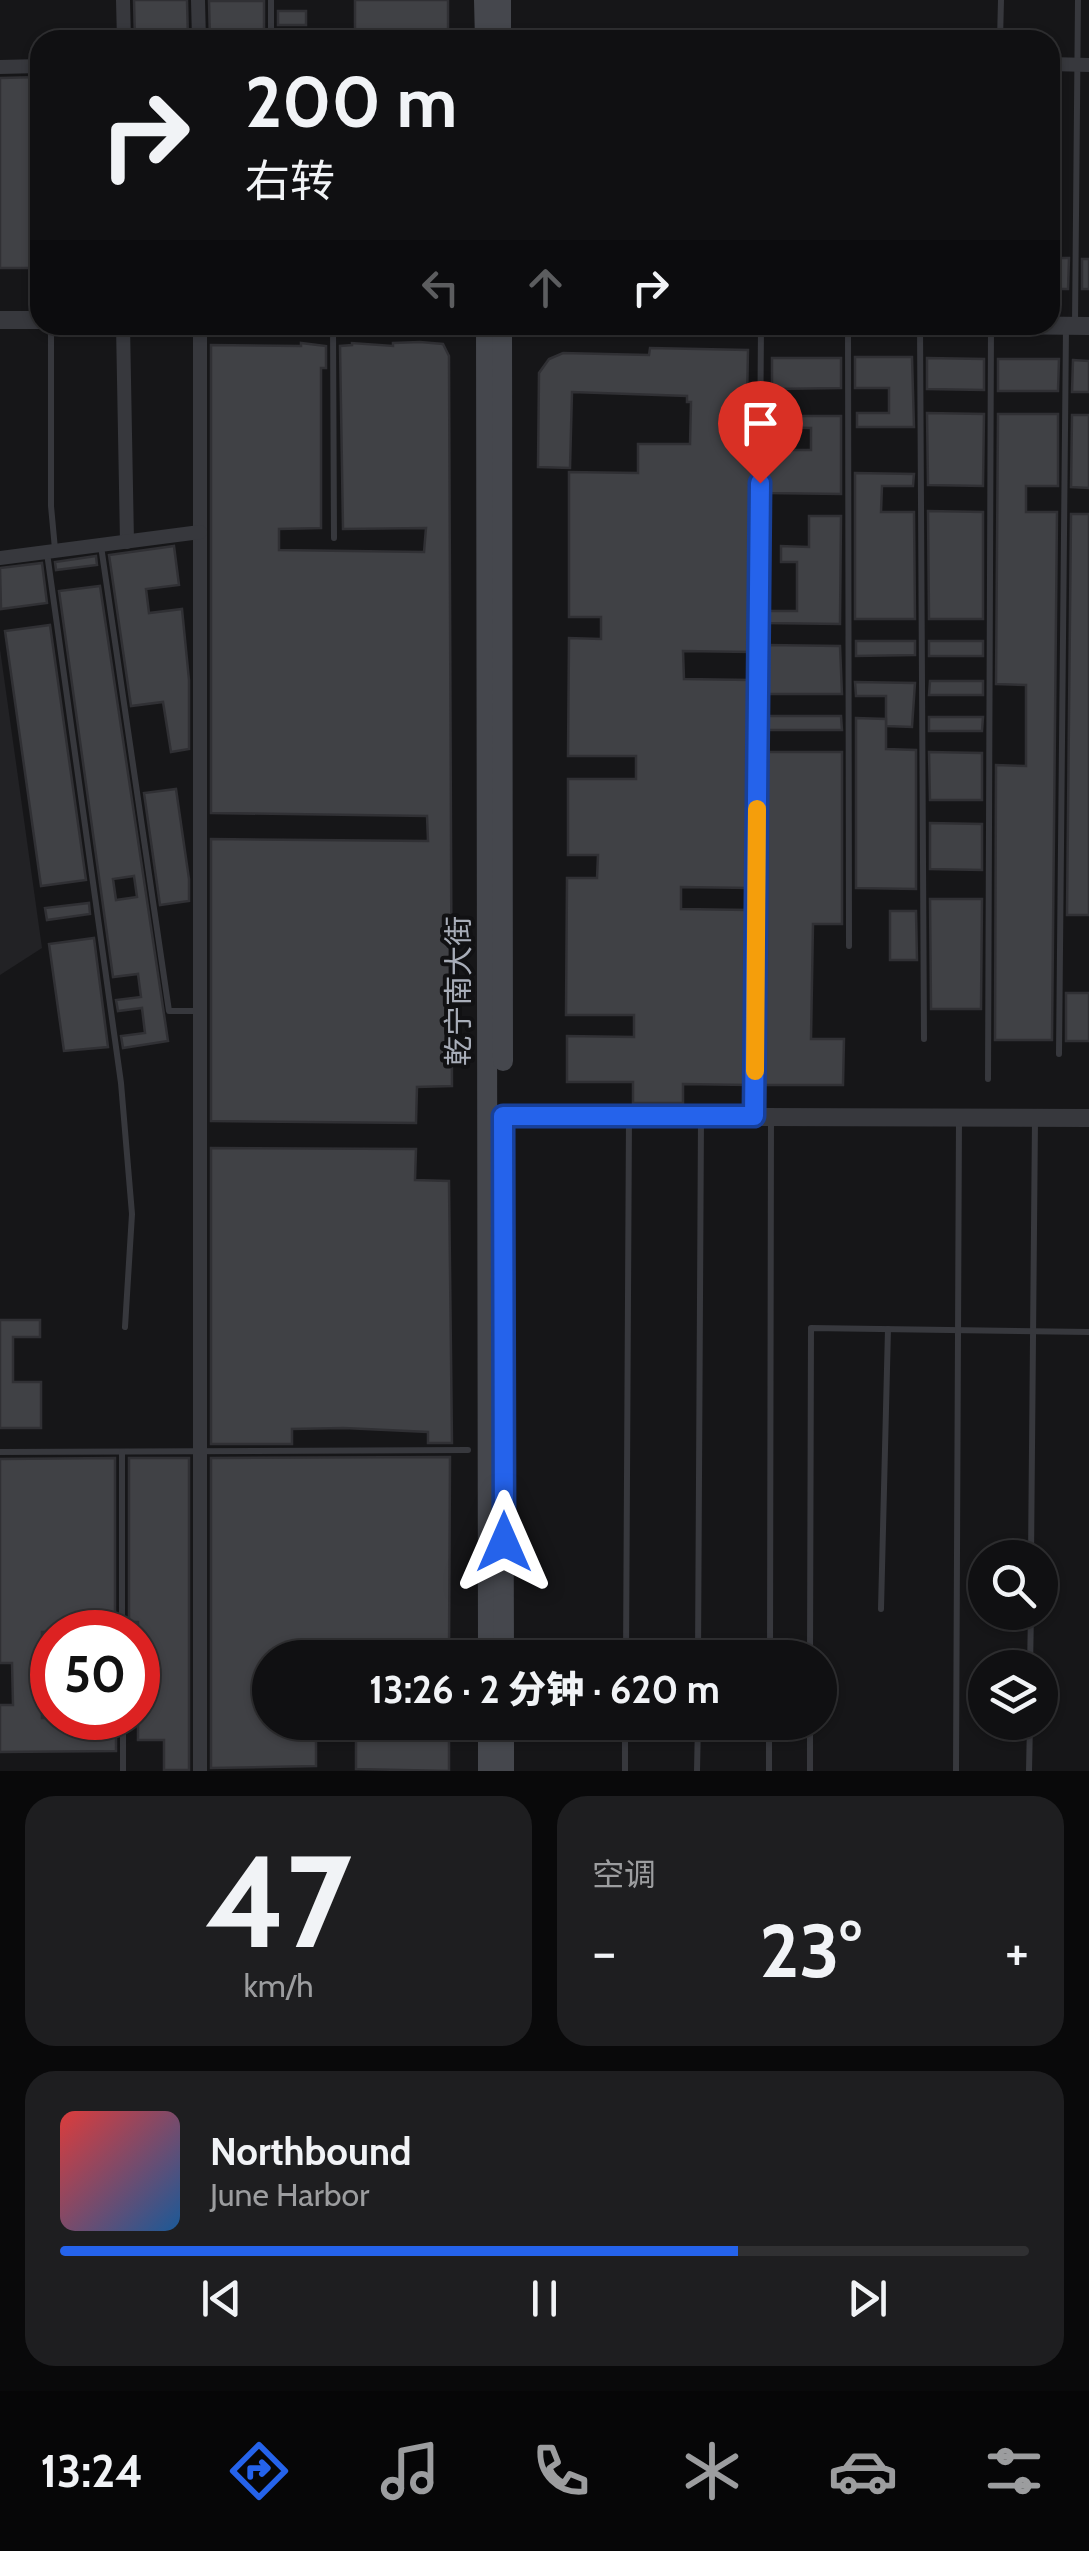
<!DOCTYPE html>
<html lang="zh">
<head>
<meta charset="utf-8">
<style>
  :root { --surface:#101012; --page:#1e1e20; --text:#f1f3f6; --muted:#9c9d9f; --line:#303032; --accent:#2563eb }
  body { margin:0; font-family:Cabin,"Noto Sans SC",sans-serif; background:var(--page); color:var(--text); height:100vh; display:flex; flex-direction:column; font-size:38px; white-space:nowrap }
  * { box-sizing:border-box; margin:0 }
  p { font-size:32px; color:var(--muted) }
  .icon { flex:none; width:55px; height:55px; fill:none; stroke:currentColor; stroke-width:2; stroke-linecap:round; stroke-linejoin:round }
  .map { position:relative; height:1771px; overflow:hidden }
  .drawer { display:flex; flex-direction:column; gap:25px; padding:25px; background:#09090a; flex:1 }
  .drawer>* { flex:none }
  .guide { position:absolute; left:30px; top:30px; width:1030px; height:305px; border-radius:30px; box-shadow:0 2px 8px #0004,0 0 0 2px var(--line); background:#101012; color:var(--text); overflow:hidden }
  .controls { position:absolute; left:968px; top:1540px; display:grid; gap:20px }
  .controls a { display:grid; place-items:center; width:90px; height:90px; border-radius:50%; background:var(--surface); box-shadow:0 2px 8px #0004,0 0 0 2px var(--line); font-size:50px }
  .speed { position:absolute; left:30px; top:1610px; display:flex; gap:20px; font-size:50px; font-weight:700; text-align:center }
  .speed>* { display:grid; place-content:center; width:130px; height:130px; border-radius:50%; background:var(--surface); box-shadow:0 2px 8px #0004,0 0 0 2px var(--line); line-height:1 }
  .speed .limit { border:15px solid #d22; background:#fff; color:#111 }
  .pin { position:absolute; display:grid; place-items:center; width:85px; height:85px; color:#fff; margin:-102px -42px; border-radius:50% 50% 50% 0; rotate:-45deg; box-shadow:0 0 10px #0007 }
  .pin .icon { rotate:45deg }
  .me { position:absolute; width:110px; margin:-55px; rotate:0deg; stroke-linejoin:round; filter:drop-shadow(0 0 8px #0008) }
  .turn { display:flex; align-items:center; gap:35px; height:210px; padding:0 50px; font-size:45px }
  .turn .icon { width:130px; height:130px; stroke-width:2.5 }
  .turn b { display:block; font-size:70px; line-height:85px }
  .lanes { display:flex; align-items:center; height:95px; padding:0 50px; background:#0003; justify-content:center; gap:50px; direction:ltr }
  .lanes .off { opacity:.35 }
  .big { font-size:75px; font-weight:800; line-height:1.1 }
  .drawer .card { flex:1; display:flex; flex-direction:column; justify-content:center; gap:15px; min-width:0; padding:0 35px; border-radius:30px; background:var(--page) }
  .drawer .dial { align-items:center; gap:0 }
  .dial b { font-size:130px; line-height:1 }
  .song { display:flex; align-items:center; gap:30px }
  .cover { width:120px; height:120px; border-radius:15px; background:linear-gradient(135deg,hsl(0 70% 55%),hsl(210 70% 35%)) }
  .played { height:10px; border-radius:5px; background:linear-gradient(90deg,var(--accent) 70%,var(--line) 70%) }
  .keys { display:flex; justify-content:space-around; direction:ltr }
  .heat { display:flex; justify-content:space-between; align-items:center; font-size:55px; direction:ltr }
  .drawer .tiles { flex:1; display:grid; gap:25px; grid-template-columns:1fr 1fr }
  .card:last-child { grid-column:span 2 }
  .trip { position:absolute; left:252px; top:1640px; width:585px; height:100px; border-radius:50px; background:var(--surface); box-shadow:0 2px 8px #0004,0 0 0 2px var(--line); font-weight:800; line-height:100px; text-align:center }
  .tabs { display:flex; height:160px; justify-content:space-around; align-items:center; background:#060607; color:var(--muted) }
  .tabs .icon { width:70px; height:70px }
  .tabs .active { color:var(--accent) }
  .tabs b { font-size:45px; color:var(--text) }
  .map>svg:first-child { display:block }
</style>
</head>
<body>
<div class="map">
<svg width="1089" height="1771" viewBox="0 0 1089 1771">
  <rect width="100%" height="100%" fill="#161618"/>
  <!-- built -->
  <polygon fill="#222225" points="0,649 42,948 0,975"/>
  <!-- building -->
  <g fill="#404145" stroke="#303034" stroke-width="2.5" fill-rule="evenodd">
    <polygon points="134,0 187,0 188,40 135,40"/>
    <rect x="355" y="0" width="93" height="40"/>
    <polygon points="209,1 264,1 264,40 210,40"/>
    <rect x="278" y="11" width="28" height="14"/>
    <polygon points="40,77 40,268 0,268 0,78"/>
    <polygon points="1050,258 1069,258 1068,289 1050,289"/>
    <rect x="1082" y="259" width="7" height="30"/>
    <polygon points="420,342 443,344 449,356 452,1086 417,1087 416,1123 211,1121 211,839 428,841 427,816 211,813 211,345 301,346 301,343 326,346 326,368 321,368 321,528 279,529 279,550 424,552 426,528 343,529 340,346 352,345 352,343 393,346 393,343"/>
    <polygon points="650,348 748,350 747,401 754,401 751,652 683,651 684,679 751,680 750,888 681,887 681,909 750,910 748,1085 683,1084 683,1103 633,1103 633,1082 567,1082 567,1036 634,1037 634,1015 566,1015 567,878 597,878 598,855 568,855 568,779 636,779 636,756 568,756 569,638 601,639 601,617 569,617 569,472 638,473 638,444 690,444 691,402 687,402 687,396 572,392 570,468 538,467 539,373 549,359 563,353 649,355"/>
    <polygon points="855,357 912,357 914,427 857,427 857,413 889,413 889,388 855,388"/>
    <polygon points="772,358 841,358 841,388 772,389"/>
    <polygon points="927,358 984,359 984,390 927,389"/>
    <polygon points="998,359 1059,359 1058,391 998,391"/>
    <polygon points="1073,360 1089,361 1089,392 1072,392"/>
    <polygon points="927,413 984,414 983,486 928,485"/>
    <polygon points="998,414 1058,414 1058,486 1026,486 1026,512 1057,512 1052,1040 995,1040 996,765 1026,766 1026,685 996,684"/>
    <polygon points="1072,415 1089,415 1089,488 1071,487"/>
    <polygon points="767,416 841,416 841,494 767,493 767,450 811,450 811,428 767,427"/>
    <polygon points="855,473 914,474 913,486 882,486 881,512 914,512 915,619 855,619"/>
    <polygon points="928,511 983,512 983,619 929,619"/>
    <polygon points="1071,514 1089,514 1089,915 1067,915"/>
    <polygon points="809,516 841,516 840,624 766,623 766,611 797,611 797,562 781,562 781,546 809,547"/>
    <polygon points="174,546 179,585 146,589 149,613 182,609 189,680 189,749 171,752 163,702 131,706 109,555"/>
    <polygon points="96,556 97,565 56,570 55,562"/>
    <polygon points="42,563 47,603 1,609 0,568"/>
    <path d="M 100,586 L 168,1041 L 123,1048 L 121,1036 L 145,1033 L 142,1008 L 118,1011 L 116,1000 L 141,997 L 138,974 L 113,977 L 59,591 ZM 134,876 L 137,897 L 116,900 L 113,879 Z"/>
    <polygon points="50,625 86,880 41,886 5,631"/>
    <polygon points="856,641 915,641 915,655 856,656"/>
    <rect x="929" y="641" width="54" height="15"/>
    <polygon points="767,645 840,646 842,694 765,694"/>
    <polygon points="930,681 983,681 983,695 929,695"/>
    <polygon points="855,682 915,683 912,727 886,726 886,696 856,696"/>
    <polygon points="765,716 841,716 842,730 765,730"/>
    <polygon points="929,717 983,717 982,731 929,731"/>
    <polygon points="856,718 886,719 886,749 916,750 916,889 856,888"/>
    <polygon points="765,752 842,752 842,924 813,924 811,1039 844,1039 843,1085 762,1085"/>
    <polygon points="929,752 982,753 982,800 930,800"/>
    <polygon points="176,789 189,879 189,901 160,905 144,793"/>
    <polygon points="930,823 982,824 982,870 930,869"/>
    <polygon points="930,899 982,899 981,1009 931,1009"/>
    <polygon points="89,903 90,914 47,920 45,908"/>
    <polygon points="890,911 916,911 917,960 890,960"/>
    <polygon points="94,938 108,1047 64,1051 49,944"/>
    <rect x="1066" y="993" width="23" height="48"/>
    <polygon points="211,1148 416,1149 415,1180 449,1181 452,1443 428,1443 428,1432 344,1428 292,1429 292,1444 211,1444"/>
    <polygon points="0,1320 40,1320 40,1337 13,1337 13,1382 41,1382 41,1428 0,1428"/>
    <polygon points="450,1457 449,1658 410,1658 410,1648 270,1651 270,1722 449,1722 449,1771 356,1769 356,1738 316,1738 316,1766 211,1768 211,1458"/>
    <polygon points="115,1458 115,1632 42,1632 42,1718 116,1718 116,1751 0,1752 0,1705 13,1705 12,1663 0,1663 0,1459"/>
    <polygon points="129,1458 189,1458 189,1770 164,1770 164,1740 138,1740 138,1622 129,1622"/>
  </g>
  <g fill="none" stroke-linecap="round" stroke-linejoin="round">
    <!-- service -->
    <g stroke="#37383d" stroke-width="6">
      <polyline points="271,0 271,40"/>
      <polyline points="1000,40 1001,0"/>
      <polyline points="1075,324 1078,0"/>
      <polyline points="51,325 51,506 55,549"/>
      <polyline points="333,325 334,538"/>
      <polyline points="848,325 849,946"/>
      <polyline points="920,325 924,1039"/>
      <polyline points="101,546 169,1011 197,1011"/>
      <polyline points="47,553 121,1083 132,1214 125,1327"/>
      <polyline points="1059,1054 1066,327"/>
      <polyline points="988,1079 991,325"/>
      <polyline points="755,1114 761,325"/>
      <polyline points="0,1452 468,1450"/>
      <polyline points="122,1452 122,1632"/>
      <polyline points="1031,1558 1035,1119"/>
      <polyline points="881,1609 888,1329"/>
      <polyline points="626,1658 629,1117"/>
      <polyline points="698,1658 701,1118"/>
      <polyline points="770,1658 771,1118"/>
      <polyline points="810,1658 811,1328 1089,1332"/>
      <polyline points="1030,1668 1031,1612"/>
      <polyline points="123,1718 123,1771"/>
      <polyline points="625,1771 625,1722"/>
      <polyline points="697,1771 698,1722"/>
      <polyline points="769,1771 769,1722"/>
      <polyline points="810,1771 810,1722"/>
      <polyline points="956,1771 959,1118"/>
      <polyline points="1029,1771 1030,1722"/>
    </g>
    <!-- minor -->
    <g stroke="#37383d" stroke-width="14">
      <polyline points="123,0 124,40"/>
      <polyline points="198,0 199,40"/>
      <polyline points="1050,64 1089,65"/>
      <polyline points="0,67 40,66"/>
      <polyline points="123,325 127,542"/>
      <polyline points="200,325 200,1771"/>
      <polyline points="0,558 200,532"/>
    </g>
    <!-- tertiary -->
    <g stroke="#37383d" stroke-width="18">
      <polyline points="0,320 40,320"/>
      <polyline points="1001,325 1089,326"/>
      <polyline points="503,1116 1089,1118"/>
    </g>
    <!-- secondary -->
    <g stroke="#45474d" stroke-width="20">
      <polyline points="484,0 485,40"/>
      <polyline points="501,0 501,40"/>
      <polyline points="486,325 488,1658"/>
      <polyline points="502,325 503,1061"/>
      <polyline points="503,1290 504,1658"/>
      <polyline points="504,1722 504,1771"/>
      <polyline points="488,1771 488,1722"/>
    </g>
  </g>
  <g fill="none" stroke-linecap="round" stroke-linejoin="round">
    <defs>
      <polyline id="route" points="504,1542 503,1116 754,1116 760,483"/>
    </defs>
    <!-- route casing -->
    <use href="#route" stroke="#184099" stroke-width="25"/>
    <!-- route -->
    <use href="#route" stroke="#2563eb" stroke-width="18"/>
    <!-- slow -->
    <polyline stroke="#f59e0b" stroke-width="18" points="755,1071 757,809"/>
  </g>
  <g text-anchor="middle" stroke-width="8" stroke-linejoin="round" paint-order="stroke">
    <!-- street labels -->
    <g font-size="30" fill="#a8adb8" stroke="#111113">
      <text transform="translate(459 991) rotate(-90)" y="10">乾宁南大街</text>
    </g>
  </g>
</svg>
<div class="controls">
<a><svg class="icon" aria-label="search" viewBox="0 0 24 24"><circle cx="10" cy="10" r="6"/><path d="M15 15l6 6"/></svg></a>
<a><svg class="icon" aria-label="layers" viewBox="0 0 24 24"><path d="M12 4l9 5-9 5-9-5zM3 14l9 5 9-5"/></svg></a>
</div>
<div class="speed"><div class="limit">50</div></div>
<div class="pin" style="left:760px;top:483px;background:#d93025"><svg class="icon" aria-label="arrive" viewBox="0 0 24 24"><path d="M6 21V4h12l-3 4 3 4H6"/></svg></div>
<svg class="me" style="left:504px;top:1542px" viewBox="-20 -20 40 40"><path d="M0-17L14 15 0 8-14 15z" fill="#2563eb" stroke="#fff" stroke-width="4"/></svg>
<div class="trip">13:26 · 2 分钟 · 620 m</div>
<div class="guide">
<div class="turn"><svg class="icon" aria-label="right" viewBox="0 0 24 24"><path d="M7 20v-9h11M14 6l5 5-5 5"/></svg><div><b>200 m</b>右转</div></div>
<div class="lanes"><svg class="icon off" aria-label="left" viewBox="0 0 24 24"><path d="M17 20v-9H6M10 6l-5 5 5 5"/></svg><svg class="icon off" aria-label="ahead" viewBox="0 0 24 24"><path d="M12 20V5M6 11l6-6 6 6"/></svg><svg class="icon" aria-label="right" viewBox="0 0 24 24"><path d="M7 20v-9h11M14 6l5 5-5 5"/></svg></div>
</div>
</div>
<section class="drawer">
<div class="tiles">
<div class="card dial"><b>47</b><p>km/h</p></div>
<div class="card"><p>空调</p>
<div class="heat"><a>−</a><b class="big">23°</b><a>+</a></div>
</div>
<div class="card">
<div class="song"><i class="cover"></i><div><b>Northbound</b><p>June Harbor</p></div></div>
<div class="played"></div>
<div class="keys"><svg class="icon" aria-label="previous" viewBox="0 0 24 24"><path d="M18 5L8 12l10 7zM5 5v14"/></svg><svg class="icon" aria-label="pause" viewBox="0 0 24 24"><path d="M8 5v14M16 5v14"/></svg><svg class="icon" aria-label="next" viewBox="0 0 24 24"><path d="M6 5l10 7-10 7zM19 5v14"/></svg></div>
</div>
</div>
</section>
<nav class="tabs">
<b>13:24</b>
<svg class="icon active" aria-label="directions" viewBox="0 0 24 24"><path d="M12 3l9 9-9 9-9-9zM9 14v-3h6M13 9l2 2-2 2"/></svg>
<svg class="icon" aria-label="music" viewBox="0 0 24 24"><path d="M9 18V5l10-2v13"/><circle cx="6" cy="18" r="3"/><circle cx="16" cy="16" r="3"/></svg>
<svg class="icon" aria-label="phone" viewBox="0 0 24 24"><path d="M5 4h4l2 5-3 2q2 4 5 5l2-3 5 2v4C11 20 4 13 5 4z"/></svg>
<svg class="icon" aria-label="climate" viewBox="0 0 24 24"><path d="M12 3v18M4 7l16 10M4 17L20 7"/></svg>
<svg class="icon" aria-label="car" viewBox="0 0 24 24"><path d="M5 17H2v-5l4-1 3-4h7l3 4 3 1v5h-3M9 17h6M6 11h13"/><circle cx="7" cy="17" r="2"/><circle cx="17" cy="17" r="2"/></svg>
<svg class="icon" aria-label="filters" viewBox="0 0 24 24"><path d="M4 7h16M4 17h16"/><circle cx="9" cy="7" r="2"/><circle cx="15" cy="17" r="2"/></svg>
</nav>
</body>
</html>
